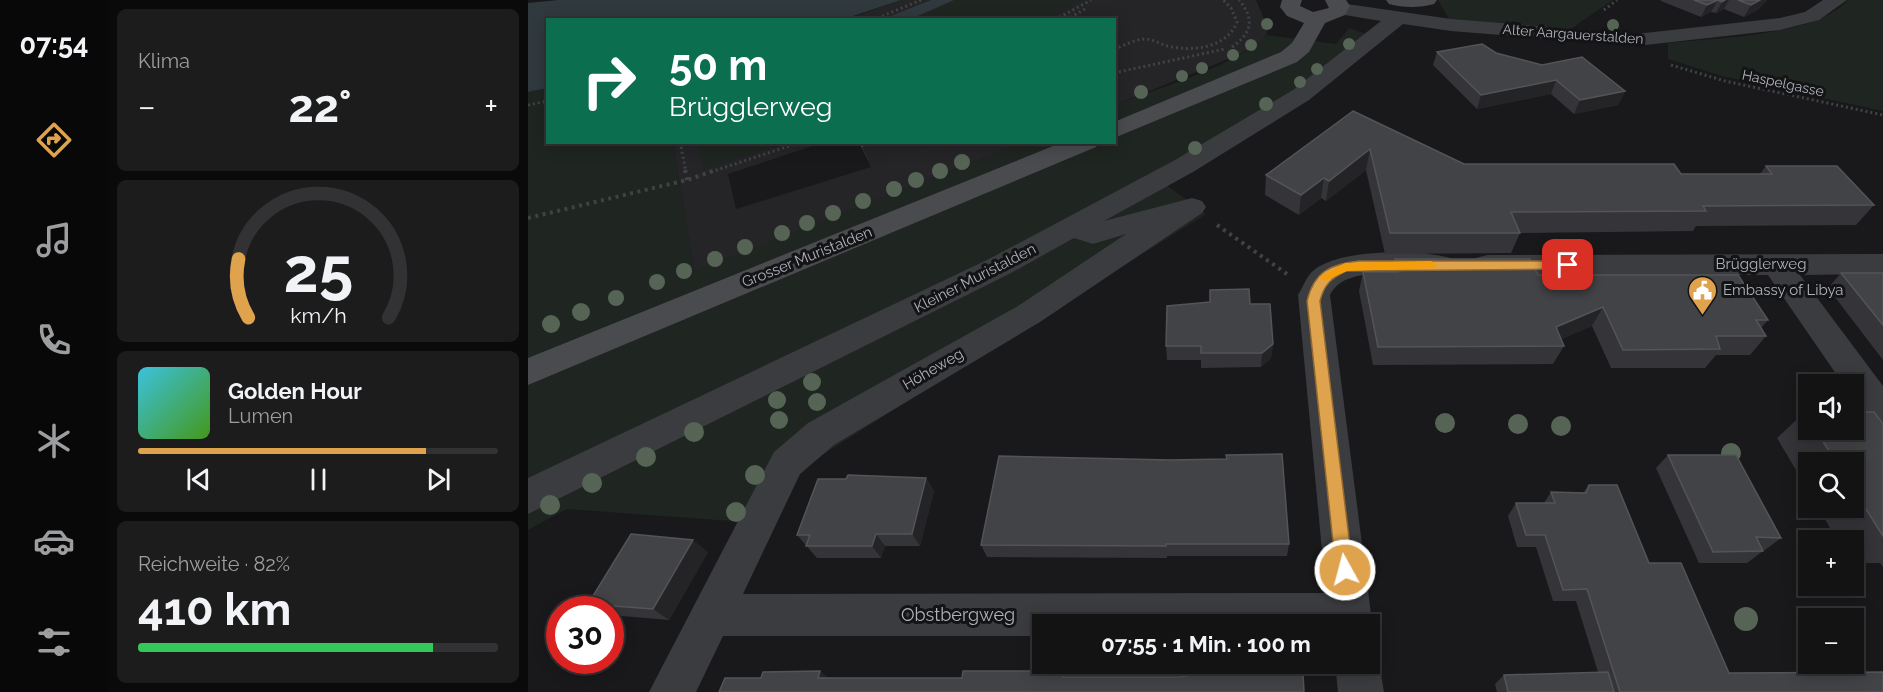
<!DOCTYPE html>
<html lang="de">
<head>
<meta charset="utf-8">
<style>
  :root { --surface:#131314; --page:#1c1c1d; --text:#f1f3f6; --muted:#9d9ea0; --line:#323234; --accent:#dfa24d }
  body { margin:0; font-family:Raleway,sans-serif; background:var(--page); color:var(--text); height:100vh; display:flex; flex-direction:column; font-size:22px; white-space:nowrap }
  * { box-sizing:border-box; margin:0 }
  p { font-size:20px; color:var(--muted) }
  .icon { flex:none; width:33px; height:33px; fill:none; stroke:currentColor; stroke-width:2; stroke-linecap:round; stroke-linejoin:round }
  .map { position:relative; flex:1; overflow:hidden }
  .panel { display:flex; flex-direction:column; gap:9px; padding:9px; background:#0a0a0b; width:420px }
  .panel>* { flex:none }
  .top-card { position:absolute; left:18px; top:18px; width:570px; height:126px; border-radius:0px; box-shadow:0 3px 15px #0003,0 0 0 2px var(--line); background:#0b6e4f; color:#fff; overflow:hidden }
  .tools { position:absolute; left:1270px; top:374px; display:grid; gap:12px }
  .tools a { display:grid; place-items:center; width:66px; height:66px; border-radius:0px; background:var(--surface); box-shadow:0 3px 15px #0003,0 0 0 2px var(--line); font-size:30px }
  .speed { position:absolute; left:18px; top:596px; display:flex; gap:12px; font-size:30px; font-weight:700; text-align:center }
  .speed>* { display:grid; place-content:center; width:78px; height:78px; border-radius:50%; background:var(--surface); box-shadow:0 3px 15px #0003,0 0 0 2px var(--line); line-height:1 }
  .speed .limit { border:9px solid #d22; background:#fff; color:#111 }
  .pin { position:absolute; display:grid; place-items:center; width:51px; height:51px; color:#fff; margin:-26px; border-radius:12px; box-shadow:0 3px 9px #0006 }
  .me { position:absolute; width:66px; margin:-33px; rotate:353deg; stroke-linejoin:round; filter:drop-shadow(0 0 4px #0008) }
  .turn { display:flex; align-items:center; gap:21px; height:126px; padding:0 24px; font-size:27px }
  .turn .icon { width:78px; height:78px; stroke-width:2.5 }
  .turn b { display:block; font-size:42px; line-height:51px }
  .big { font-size:45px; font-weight:700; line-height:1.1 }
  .panel .tile { flex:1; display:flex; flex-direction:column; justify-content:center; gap:9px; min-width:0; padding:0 21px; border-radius:9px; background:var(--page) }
  .panel .dial { align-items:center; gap:0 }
  .dial svg { height:156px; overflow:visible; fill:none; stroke:var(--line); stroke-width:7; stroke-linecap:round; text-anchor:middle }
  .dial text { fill:var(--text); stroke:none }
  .song { display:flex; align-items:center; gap:18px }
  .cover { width:72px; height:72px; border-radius:9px; background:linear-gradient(135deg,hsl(190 70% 55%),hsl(100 70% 35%)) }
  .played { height:6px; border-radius:3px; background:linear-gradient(90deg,var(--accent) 80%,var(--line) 80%) }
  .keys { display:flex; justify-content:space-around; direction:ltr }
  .heat { display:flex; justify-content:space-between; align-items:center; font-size:33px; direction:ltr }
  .charge { height:9px; border-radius:4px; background:linear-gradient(90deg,#34c759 82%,var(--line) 0) }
  .trip { position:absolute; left:504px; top:614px; width:348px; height:60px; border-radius:0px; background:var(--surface); box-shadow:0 3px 15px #0003,0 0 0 2px var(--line); font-weight:700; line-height:60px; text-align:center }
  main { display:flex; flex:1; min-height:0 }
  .tabs { display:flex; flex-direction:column; width:108px; justify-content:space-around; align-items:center; background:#080808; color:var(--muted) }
  .tabs .icon { width:42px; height:42px }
  .tabs .current { color:var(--accent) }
  .tabs b { font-size:27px; color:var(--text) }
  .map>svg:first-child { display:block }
</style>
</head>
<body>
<main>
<nav class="tabs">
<b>07:54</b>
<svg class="icon current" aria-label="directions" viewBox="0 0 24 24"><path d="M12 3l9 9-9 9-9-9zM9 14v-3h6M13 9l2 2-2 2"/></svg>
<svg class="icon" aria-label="music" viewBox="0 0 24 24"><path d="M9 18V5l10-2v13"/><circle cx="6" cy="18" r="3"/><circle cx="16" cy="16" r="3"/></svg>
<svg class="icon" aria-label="phone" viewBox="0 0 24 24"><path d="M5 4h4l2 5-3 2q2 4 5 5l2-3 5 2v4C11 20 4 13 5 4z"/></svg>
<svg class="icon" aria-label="climate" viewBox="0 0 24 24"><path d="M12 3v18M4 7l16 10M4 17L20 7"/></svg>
<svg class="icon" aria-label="car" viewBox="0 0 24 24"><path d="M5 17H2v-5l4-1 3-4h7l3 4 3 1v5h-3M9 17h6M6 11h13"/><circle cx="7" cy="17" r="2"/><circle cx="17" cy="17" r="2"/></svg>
<svg class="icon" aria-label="filters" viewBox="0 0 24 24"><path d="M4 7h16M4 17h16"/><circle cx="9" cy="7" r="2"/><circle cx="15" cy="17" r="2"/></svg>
</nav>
<section class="panel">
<div class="tile"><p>Klima</p>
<div class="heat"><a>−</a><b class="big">22°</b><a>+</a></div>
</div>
<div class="tile dial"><svg viewBox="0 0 100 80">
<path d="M14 69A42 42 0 1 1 86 69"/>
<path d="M14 69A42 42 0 0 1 9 39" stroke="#dfa24d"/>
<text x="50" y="56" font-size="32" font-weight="700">25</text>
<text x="50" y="72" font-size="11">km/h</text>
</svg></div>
<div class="tile">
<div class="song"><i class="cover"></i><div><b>Golden Hour</b><p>Lumen</p></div></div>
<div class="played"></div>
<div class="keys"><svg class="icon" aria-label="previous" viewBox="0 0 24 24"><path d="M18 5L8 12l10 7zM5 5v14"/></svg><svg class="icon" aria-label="pause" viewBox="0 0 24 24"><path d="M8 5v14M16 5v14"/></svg><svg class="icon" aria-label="next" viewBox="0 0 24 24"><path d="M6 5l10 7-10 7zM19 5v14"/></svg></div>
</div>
<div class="tile"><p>Reichweite · 82%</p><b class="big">410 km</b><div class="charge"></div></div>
</section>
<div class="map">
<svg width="1355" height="692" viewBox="0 0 1355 692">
  <rect width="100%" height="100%" fill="#19191b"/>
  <!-- built -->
  <g fill="#252528">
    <polygon points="373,0 728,0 740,28 738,35 731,44 710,55 587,105 586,20 316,20"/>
    <polygon points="145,143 293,143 200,174 208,209 343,167 331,143 493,143 166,272"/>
  </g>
  <!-- green -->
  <g fill="#1f2520">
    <polygon points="403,0 555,0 520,19 355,20"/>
    <polygon points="910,0 1085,0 1041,30 921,19"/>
    <path d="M 1320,0 L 1355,0 L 1355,111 L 1194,76 L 1140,59 L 1140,43 C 1187,38 1289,36 1320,0 Z"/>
    <path d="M 821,28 L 838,34 L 825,53 L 630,179 L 678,214 L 291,457 L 217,522 L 39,509 L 0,530 L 0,92 L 19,88 L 20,142 L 145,143 L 166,271 L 493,143 L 586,142 L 587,105 C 620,92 720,61 738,35 L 808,44 Z"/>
    <polygon points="170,142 260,142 260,143 175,170"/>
  </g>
  <!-- water -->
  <g fill="#30393e">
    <polygon points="30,0 373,0 316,19 20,20 19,88 0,92 0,3"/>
    <polygon points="403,0 426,0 383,19 355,19"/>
  </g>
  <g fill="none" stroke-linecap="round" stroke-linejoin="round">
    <!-- path-far1 -->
    <g stroke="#404346" stroke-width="3" stroke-dasharray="2 3" stroke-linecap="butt">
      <polyline points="1076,10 1089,0"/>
      <polyline points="345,20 393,0"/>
      <polyline points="527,20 563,0"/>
      <polyline points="538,20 557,9"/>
      <path d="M 704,47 C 724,33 727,19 711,0"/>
      <path d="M 586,49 C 596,46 607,39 617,39 C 625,39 632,44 640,46 C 664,52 699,48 709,22 L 703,8 L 695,0"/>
      <polyline points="1143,65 1197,81 1355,115"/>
      <polyline points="586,73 697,49"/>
      <polyline points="0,105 20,101"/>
      <polyline points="152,142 158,172"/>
      <polyline points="183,172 273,142"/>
    </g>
    <!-- path -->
    <g stroke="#404346" stroke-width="4" stroke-dasharray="3 4.5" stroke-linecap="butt">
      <polyline points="157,170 159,180"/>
      <polyline points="0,218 159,180 188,170"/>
      <polyline points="689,225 759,274"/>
    </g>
    <!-- street -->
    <g fill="#3a3c3f" fill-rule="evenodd">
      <path d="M 1295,0 L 1319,0 L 1291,20 L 1252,30 L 1108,46 L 923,31 L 875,24 L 781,100 L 665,172 L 576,221 L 664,198 L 674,201 L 678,207 L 674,213 L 512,322 L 306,445 L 272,474 L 215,594 L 798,593 L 770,295 C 774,289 777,280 782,274 C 804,248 891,249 922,258 L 926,265 L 922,272 C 889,282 820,259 802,295 L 843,614 L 845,624 L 842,632 L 842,624 L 514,624 L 514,636 L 195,636 L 168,692 L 121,692 L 246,452 L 280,423 L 490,306 L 598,234 L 565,244 L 546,238 L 483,273 L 0,514 L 0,478 L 461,259 L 647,160 L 765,90 L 853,21 L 805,13 L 802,9 L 805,5 L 812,3 L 923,19 L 1108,34 L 1252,18 L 1277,12 Z"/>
      <path d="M 1355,254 L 1355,274 L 1272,275 L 1355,386 L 1355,428 C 1335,421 1326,404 1326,384 L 1315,384 L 1240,275 L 959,275 L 948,272 L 944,265 L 948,258 L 959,255 Z"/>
      <polygon points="842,646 845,647 851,663 856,692 810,692 807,663 842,663"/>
    </g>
    <!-- secondary -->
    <g fill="#494b4f" fill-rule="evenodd">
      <polygon points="754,0 774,0 772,6 785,12 801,8 797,0 818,0 822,6 817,15 797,23 781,52 769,62 586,138 586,122 753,52 764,43 776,23 759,16 752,7"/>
      <path d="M 858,0 L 909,0 L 906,4 C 892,8 875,8 861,4 Z"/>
      <polygon points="535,142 571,142 568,147 0,385 0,358"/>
    </g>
  </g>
  <!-- trees -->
  <g fill="#566456">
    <circle cx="739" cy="24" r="6"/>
    <circle cx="1085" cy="25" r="6"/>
    <circle cx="821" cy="44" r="6"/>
    <circle cx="723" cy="45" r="6"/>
    <circle cx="705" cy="55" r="6"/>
    <circle cx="674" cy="68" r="6"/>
    <circle cx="789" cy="69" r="6"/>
    <circle cx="654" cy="76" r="6"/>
    <circle cx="772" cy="82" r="6"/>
    <circle cx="613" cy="92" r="7"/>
    <circle cx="738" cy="104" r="7"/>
    <circle cx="667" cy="148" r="7"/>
    <circle cx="434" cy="162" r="8"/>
    <circle cx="412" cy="171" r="8"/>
    <circle cx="388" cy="180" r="8"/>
    <circle cx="366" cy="189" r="8"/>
    <circle cx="335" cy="201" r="8"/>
    <circle cx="305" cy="213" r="8"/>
    <circle cx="279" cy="223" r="8"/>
    <circle cx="254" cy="233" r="8"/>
    <circle cx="217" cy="247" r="8"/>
    <circle cx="187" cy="259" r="8"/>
    <circle cx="156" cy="271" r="8"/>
    <circle cx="129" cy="282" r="8"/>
    <circle cx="88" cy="298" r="8"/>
    <circle cx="53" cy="312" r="9"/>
    <circle cx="23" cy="324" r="9"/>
    <circle cx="284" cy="382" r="9"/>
    <circle cx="249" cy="400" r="9"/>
    <circle cx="289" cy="402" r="9"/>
    <circle cx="251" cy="420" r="9"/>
    <circle cx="917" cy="423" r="10"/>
    <circle cx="990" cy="424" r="10"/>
    <circle cx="1033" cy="426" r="10"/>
    <circle cx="166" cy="432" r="10"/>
    <circle cx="1203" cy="453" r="10"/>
    <circle cx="118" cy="457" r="10"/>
    <circle cx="227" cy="475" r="10"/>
    <circle cx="64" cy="483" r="10"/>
    <circle cx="22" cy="505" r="10"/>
    <circle cx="208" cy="512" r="10"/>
    <circle cx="1218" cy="619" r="12"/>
  </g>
  <!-- wall -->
  <g fill="#353539">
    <polygon points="1133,0 1239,0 1228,11 1216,17 1196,9 1188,13 1183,12 1173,17 1133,1"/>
    <polygon points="909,52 968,53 1097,91 1090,105 1046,114 1023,94 949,109 905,65"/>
    <polygon points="825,111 936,164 1153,174 1232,174 1238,166 1346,205 1328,225 1168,226 1165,231 992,233 983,253 857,254 838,170 798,201 793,198 771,215 737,195 738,175"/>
    <polygon points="331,142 420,142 343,166"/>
    <polygon points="867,259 1010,275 1240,320 1233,328 1238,336 1222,355 1188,355 1177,368 1083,368 1064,326 1033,339 1036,346 1025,364 845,365 831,291 835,272 864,272"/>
    <polygon points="1313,273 1355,273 1355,360 1300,288"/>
    <polygon points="722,304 745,344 743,358 733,367 673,368 673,360 639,360 638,346"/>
    <polygon points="1277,412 1281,412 1281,429 1326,429 1355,424 1355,567 1352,563 1326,563 1326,540 1309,540 1290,507 1326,507 1326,462 1281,462 1281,492 1249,438"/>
    <polygon points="1140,455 1253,538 1237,550 1234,550 1235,551 1219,563 1171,563 1128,468"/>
    <polygon points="471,456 761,544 759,556 639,556 639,558 459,557 453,545"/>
    <polygon points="398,478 406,491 392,546 357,546 353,558 289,558 269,535"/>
    <polygon points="1061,485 1121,563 1201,673 1355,692 969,692 967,684 976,675 1070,672 1048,601 1025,601 1008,547 989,547 980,516 988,503 1016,503 1023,492 1055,493"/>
    <polygon points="180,552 141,620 82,615 82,609 68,609 60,604"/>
  </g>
  <!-- shaded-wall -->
  <g fill="#242427">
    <polygon points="1190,0 1183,12 1173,17 1179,5"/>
    <polygon points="1197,0 1201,0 1196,9 1188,13 1194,2"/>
    <polygon points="1232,0 1239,0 1228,11 1216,17 1223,5"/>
    <polygon points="1028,80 1023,94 949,109 953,95"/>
    <polygon points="1097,91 1090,105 1046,114 1052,100"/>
    <polygon points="346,142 420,142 343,166 334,146"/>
    <polygon points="842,149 838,170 798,201 801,181"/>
    <polygon points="796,178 793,198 771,215 773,195"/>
    <polygon points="1075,307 1064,326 1018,345 1028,327"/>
    <polygon points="745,344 743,358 733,367 734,353"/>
    <polygon points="398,478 406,491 392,546 384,534"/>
    <polygon points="348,534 357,546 353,558 344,546"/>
    <polygon points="165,540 180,552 141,620 125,609"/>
    <polygon points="292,671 304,681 290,678"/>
  </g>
  <!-- building -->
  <g fill="#424346" stroke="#535458" stroke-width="1.5">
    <polygon points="1166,0 1197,0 1194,2 1190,0 1179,5"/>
    <polygon points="1210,0 1232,0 1223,5"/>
    <polygon points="954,44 968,53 1014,65 1054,57 1097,91 1052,100 1028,80 953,95 909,52"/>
    <polygon points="825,111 936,164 1146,164 1153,174 1244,174 1238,166 1309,166 1346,205 1175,206 1178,211 983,212 992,233 862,233 842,149 801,181 796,178 773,195 738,175"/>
    <polygon points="333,142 346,142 334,146"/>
    <polygon points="867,259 1002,259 1010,275 1210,275 1240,320 1228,320 1238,336 1188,336 1192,349 1095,350 1075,307 1028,327 1036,346 850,347 835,272 870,272"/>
    <polygon points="1313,273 1355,273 1355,325"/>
    <polygon points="721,289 722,304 742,304 745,344 734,353 673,353 673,346 638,346 639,306 682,302 682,290"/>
    <polygon points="1277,412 1281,412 1281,419"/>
    <polygon points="1326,412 1346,412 1355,424 1355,536 1326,490 1326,462 1308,462 1287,429 1326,429"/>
    <polygon points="754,454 761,544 638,544 638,546 453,545 471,456 642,460 699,459 698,455"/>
    <polygon points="1140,455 1208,455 1253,538 1228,537 1235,551 1185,552"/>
    <polygon points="320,475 398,478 384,534 348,534 344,546 278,546 282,535 269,535 290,479 318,479"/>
    <polygon points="1061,485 1089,485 1121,563 1153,563 1201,673 1355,672 1355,692 1092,692 1059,589 1035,590 1017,535 998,535 988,503 1027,503 1023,492 1058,493"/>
    <polygon points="103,534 165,540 125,609 60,604"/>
    <polygon points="739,670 739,673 775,673 776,692 191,692 197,678 233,678 235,672 292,671 290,678 434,678 435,671 535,671 535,677 653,677 681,671"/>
    <polygon points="1080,672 1086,692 980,692 976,675"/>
  </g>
  <!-- route -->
  <path fill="#dfa24d" stroke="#916932" stroke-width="1.5" d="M 831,261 L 1040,261 L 1046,265 L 1040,269 L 818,271 C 803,278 796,285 792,301 L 825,570 L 823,575 L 817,578 L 811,575 L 808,570 L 779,301 C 786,272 802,264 831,261 Z"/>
  <!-- slow -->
  <polygon fill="#f59e0b" points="903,261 909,265 907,268 819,271 797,281 791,277 817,263"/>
  <!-- icons -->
  <defs>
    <symbol id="civic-pin" viewBox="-11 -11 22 30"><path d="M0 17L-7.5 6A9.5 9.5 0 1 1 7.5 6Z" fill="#dfa24d" stroke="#141416"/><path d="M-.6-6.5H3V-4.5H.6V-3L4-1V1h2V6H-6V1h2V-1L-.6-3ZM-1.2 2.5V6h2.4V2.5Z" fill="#fff"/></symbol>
  </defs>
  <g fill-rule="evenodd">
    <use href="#civic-pin" x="1158" y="274" width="33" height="45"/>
  </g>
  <g text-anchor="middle" stroke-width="6" stroke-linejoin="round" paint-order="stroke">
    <!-- far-street labels -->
    <g font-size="14" fill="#adb1b9" stroke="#141416">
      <text transform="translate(1045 34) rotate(4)" y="5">Alter Aargauerstalden</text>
      <text transform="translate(1255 83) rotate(12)" y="5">Haspelgasse</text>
    </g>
    <!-- street labels -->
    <g font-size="15" fill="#adb1b9" stroke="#141416">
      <text transform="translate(279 257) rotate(-22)" y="5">Grosser Muristalden</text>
      <text x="1233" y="269">Brügglerweg</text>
      <text transform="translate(447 278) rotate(-27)" y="5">Kleiner Muristalden</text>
      <text transform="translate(405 369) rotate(-30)" y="5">Höheweg</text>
    </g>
    <!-- poi labels -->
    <g font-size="15" fill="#adb1b9" stroke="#141416" text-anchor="start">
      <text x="1195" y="295">Embassy of Libya</text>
    </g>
    <!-- near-street labels -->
    <g font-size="18" fill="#adb1b9" stroke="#141416">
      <text x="430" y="621">Obstbergweg</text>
    </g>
  </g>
</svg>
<div class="tools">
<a><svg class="icon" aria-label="sound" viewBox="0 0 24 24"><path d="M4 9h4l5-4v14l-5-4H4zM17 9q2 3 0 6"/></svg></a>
<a><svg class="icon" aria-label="search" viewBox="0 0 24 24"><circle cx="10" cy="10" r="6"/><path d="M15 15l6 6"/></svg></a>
<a>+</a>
<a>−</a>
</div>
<div class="speed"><div class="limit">30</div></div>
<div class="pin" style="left:1040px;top:265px;background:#d93025"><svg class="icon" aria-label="arrive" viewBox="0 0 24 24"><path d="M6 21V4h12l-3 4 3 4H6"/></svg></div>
<svg class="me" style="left:817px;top:570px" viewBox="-20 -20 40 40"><circle r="17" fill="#dfa24d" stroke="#fff" stroke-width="3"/><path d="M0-11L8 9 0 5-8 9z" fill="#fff"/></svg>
<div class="trip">07:55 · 1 Min. · 100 m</div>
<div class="top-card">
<div class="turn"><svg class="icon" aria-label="right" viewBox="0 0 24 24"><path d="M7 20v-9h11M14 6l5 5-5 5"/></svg><div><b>50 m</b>Brügglerweg</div></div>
</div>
</div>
</main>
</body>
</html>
